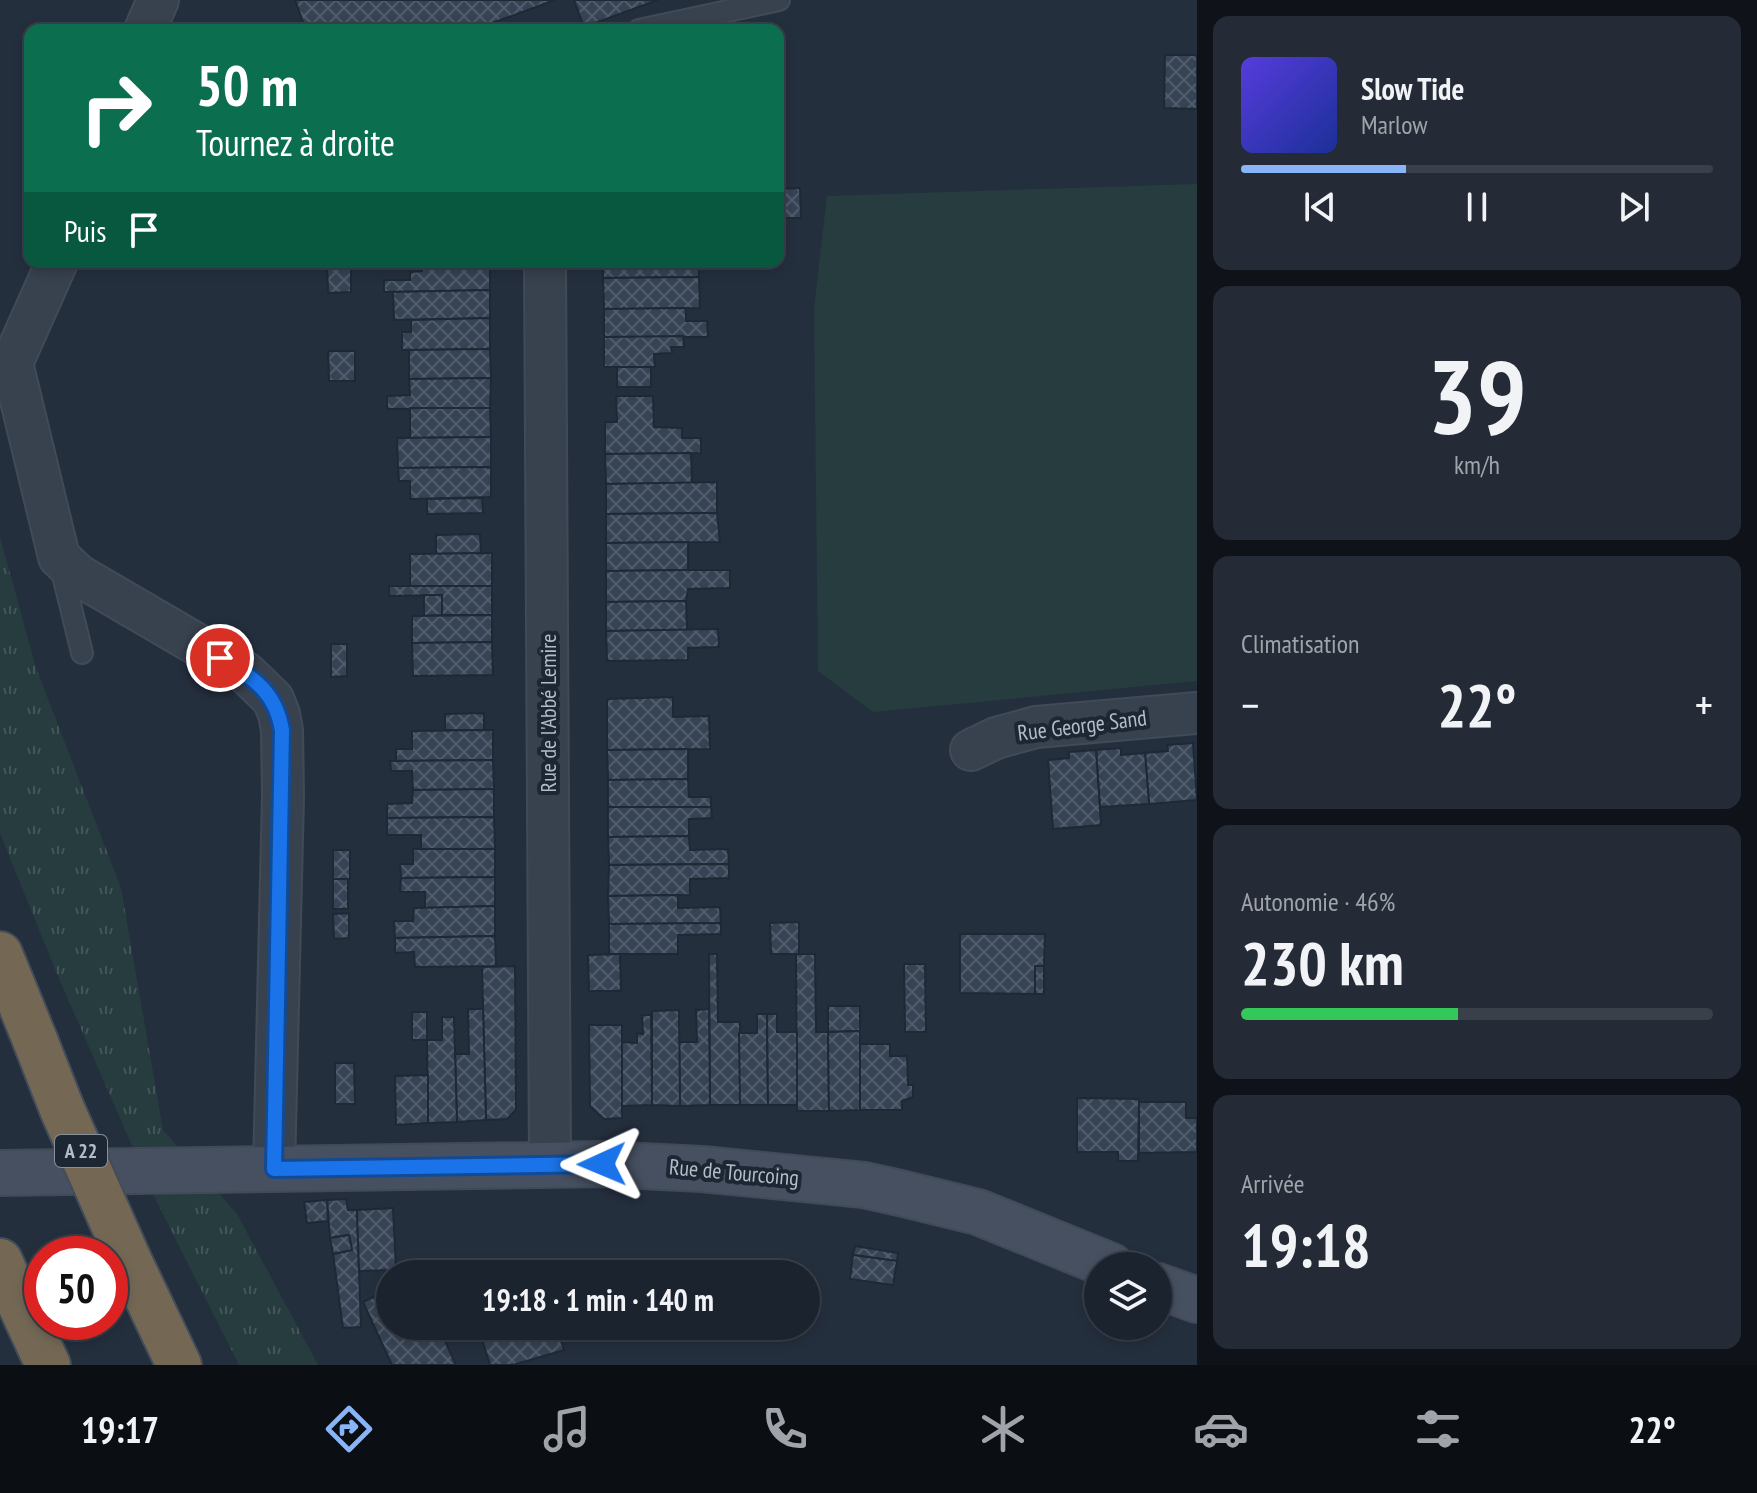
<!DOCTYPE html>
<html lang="fr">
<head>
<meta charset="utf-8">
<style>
  :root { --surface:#1b232e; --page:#242b36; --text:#f1f3f6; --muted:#a0a4aa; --line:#39404a; --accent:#8ab4f8 }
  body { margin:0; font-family:"PT Sans Narrow",sans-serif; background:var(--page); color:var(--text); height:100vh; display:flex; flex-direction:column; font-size:30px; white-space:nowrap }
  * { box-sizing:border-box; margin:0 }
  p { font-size:26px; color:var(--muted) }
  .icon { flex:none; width:44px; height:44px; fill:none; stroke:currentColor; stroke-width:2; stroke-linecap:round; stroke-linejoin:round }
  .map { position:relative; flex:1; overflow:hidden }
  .sheet { display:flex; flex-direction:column; gap:16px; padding:16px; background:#0f1319; width:560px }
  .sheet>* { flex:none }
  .hud { position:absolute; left:24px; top:24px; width:760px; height:244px; border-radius:16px; box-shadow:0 4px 12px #0003,0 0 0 2px var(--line); background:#0b6e4f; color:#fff; overflow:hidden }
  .tools { position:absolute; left:1084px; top:1252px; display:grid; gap:16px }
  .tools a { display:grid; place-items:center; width:88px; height:88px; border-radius:50%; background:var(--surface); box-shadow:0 4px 12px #0003,0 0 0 2px var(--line); font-size:40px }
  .speed { position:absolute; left:24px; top:1236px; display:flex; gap:16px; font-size:40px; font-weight:700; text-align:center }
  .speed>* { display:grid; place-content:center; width:104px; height:104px; border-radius:50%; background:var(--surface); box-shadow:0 4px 12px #0003,0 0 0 2px var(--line); line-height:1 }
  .speed .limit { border:12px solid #d22; background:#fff; color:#111 }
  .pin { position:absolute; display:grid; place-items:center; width:68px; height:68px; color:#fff; margin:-34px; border:4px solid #fff; border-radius:50%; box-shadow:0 2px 8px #0007 }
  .me { position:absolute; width:88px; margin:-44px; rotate:269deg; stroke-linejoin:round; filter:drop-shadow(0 0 6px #0008) }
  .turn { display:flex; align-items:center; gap:28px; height:168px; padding:0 40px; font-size:36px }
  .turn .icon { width:104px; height:104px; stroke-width:2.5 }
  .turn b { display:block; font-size:56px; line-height:68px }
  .then { display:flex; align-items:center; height:76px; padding:0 40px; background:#0003; gap:16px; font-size:30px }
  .big { font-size:60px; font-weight:700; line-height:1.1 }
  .sheet .card { flex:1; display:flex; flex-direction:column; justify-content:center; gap:12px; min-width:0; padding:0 28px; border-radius:16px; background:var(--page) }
  .sheet .dial { align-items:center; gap:0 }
  .dial b { font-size:104px; line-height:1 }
  .song { display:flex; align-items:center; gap:24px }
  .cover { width:96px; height:96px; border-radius:12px; background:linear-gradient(135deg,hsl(250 70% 55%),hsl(230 70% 35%)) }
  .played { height:8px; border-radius:4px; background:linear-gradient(90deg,var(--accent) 35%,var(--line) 35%) }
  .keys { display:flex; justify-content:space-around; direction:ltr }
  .heat { display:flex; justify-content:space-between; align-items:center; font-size:44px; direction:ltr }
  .charge { height:12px; border-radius:6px; background:linear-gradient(90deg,#34c759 46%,var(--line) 0) }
  .trip { position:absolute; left:376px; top:1260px; width:444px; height:80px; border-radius:40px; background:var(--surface); box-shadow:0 4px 12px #0003,0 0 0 2px var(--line); font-weight:700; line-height:80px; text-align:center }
  .tab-bar { display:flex; height:128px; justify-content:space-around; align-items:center; background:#0b0e12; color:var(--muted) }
  .tab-bar .icon { width:56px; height:56px }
  .tab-bar .on { color:var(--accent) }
  .tab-bar b { font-size:36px; color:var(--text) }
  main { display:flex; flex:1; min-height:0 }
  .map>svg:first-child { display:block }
</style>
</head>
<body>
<main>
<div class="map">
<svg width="1197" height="1365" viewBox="0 0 1197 1365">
  <defs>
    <pattern id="grass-tufts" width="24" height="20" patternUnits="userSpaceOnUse" patternTransform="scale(2)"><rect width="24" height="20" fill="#263c3f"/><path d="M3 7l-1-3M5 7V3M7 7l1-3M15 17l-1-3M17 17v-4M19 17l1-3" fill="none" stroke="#435659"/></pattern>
    <pattern id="building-cross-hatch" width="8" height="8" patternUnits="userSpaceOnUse" patternTransform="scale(2)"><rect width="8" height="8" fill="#364354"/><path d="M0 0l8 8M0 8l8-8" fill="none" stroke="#515c6b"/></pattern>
  </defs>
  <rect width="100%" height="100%" fill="#242f3e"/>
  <!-- grass -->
  <polygon fill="url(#grass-tufts)" points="0,537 36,668 121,888 163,1130 237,1214 318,1365 239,1365 155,1198 57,974 0,833"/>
  <!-- garden -->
  <polygon fill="#263c3f" points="1197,184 1197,681 873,712 818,671 814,308 827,196"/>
  <!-- building -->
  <g fill="url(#building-cross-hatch)" stroke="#1f2835" stroke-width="2">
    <polygon points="295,0 555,0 473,30 306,30"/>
    <polygon points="574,0 658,0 584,27"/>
    <polygon points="1165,55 1197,55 1197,109 1164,108"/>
    <polygon points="800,188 801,218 778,218 778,189"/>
    <polygon points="490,262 490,290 384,292 384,280 410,280 410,272 422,271 422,263"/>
    <polygon points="603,262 699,262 699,277 603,278"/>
    <polygon points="327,264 351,264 351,292 328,293"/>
    <polygon points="699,277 700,308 604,309 603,278"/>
    <polygon points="490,290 490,318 394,320 393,292"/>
    <polygon points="686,308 686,321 707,321 708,337 604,337 604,309"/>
    <polygon points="490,318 490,349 402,350 402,332 411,332 411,320"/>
    <polygon points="683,336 684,347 671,347 672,353 654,354 655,367 604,367 604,337"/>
    <polygon points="490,349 491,378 409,379 409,350"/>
    <polygon points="328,351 355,351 355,381 329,381"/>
    <rect x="617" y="367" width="34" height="20"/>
    <polygon points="491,378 490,408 387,409 387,396 410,395 409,379"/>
    <polygon points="616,396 653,396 654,427 682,428 682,438 701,438 701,453 605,454 605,422 617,422"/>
    <polygon points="410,408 490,408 491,437 410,438"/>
    <polygon points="491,437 491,467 398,468 397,438"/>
    <polygon points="691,453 692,483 606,484 605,454"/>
    <polygon points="491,467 491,497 410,499 410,481 399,481 398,468"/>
    <polygon points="717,482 717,513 606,514 606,484"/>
    <polygon points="482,498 483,513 427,514 427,499"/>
    <polygon points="708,513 717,513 720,542 606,543 606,514"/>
    <polygon points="480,534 481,553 436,554 436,535"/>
    <polygon points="688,542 688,570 606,571 606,543"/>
    <polygon points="492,553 492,586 410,586 410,554"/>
    <polygon points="688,570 730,570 730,588 688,589 686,601 606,602 606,571"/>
    <polygon points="389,586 492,586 492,615 442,615 442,595 389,596"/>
    <polygon points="424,595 442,595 442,615 424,616"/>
    <polygon points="686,601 687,630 606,631 606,602"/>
    <polygon points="492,615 492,642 412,643 412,616"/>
    <polygon points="718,629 719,647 688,648 688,660 607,661 606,631"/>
    <polygon points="492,642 493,675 413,676 412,643"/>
    <polygon points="331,644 347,644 347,676 331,677"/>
    <polygon points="673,697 673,717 709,716 710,749 607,750 607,699"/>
    <polygon points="484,713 484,730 445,730 445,714"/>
    <polygon points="493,730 493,760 396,761 396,749 412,749 412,731"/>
    <polygon points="1193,743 1197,800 1149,804 1145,753 1168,751 1167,745"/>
    <polygon points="1121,748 1121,755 1145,753 1149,804 1100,807 1096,750"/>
    <polygon points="688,749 688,779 608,780 607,750"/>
    <polygon points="1096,750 1101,825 1053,829 1048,760 1069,758 1069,752"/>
    <polygon points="493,760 494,789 413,790 412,771 391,771 390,761"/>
    <polygon points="688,779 689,797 711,797 711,807 608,807 608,780"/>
    <polygon points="494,789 494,817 387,818 387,804 412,803 413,790"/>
    <polygon points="608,807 711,807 712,818 689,819 689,836 608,837"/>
    <polygon points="494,817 495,849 421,849 421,835 387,835 387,818"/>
    <polygon points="689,836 690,850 728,849 729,864 609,865 608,837"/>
    <polygon points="413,849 495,849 495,877 401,878 400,864 413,864"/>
    <rect x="333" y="850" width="17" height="29"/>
    <polygon points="729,864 729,878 690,879 690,895 608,896 609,865"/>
    <polygon points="495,877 495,906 425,908 425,892 400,892 401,878"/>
    <rect x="333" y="879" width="15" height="30"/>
    <polygon points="678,895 678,908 720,907 721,923 609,924 608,896"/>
    <polygon points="495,906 495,936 395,938 394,921 413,921 414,908"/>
    <polygon points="349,913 349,938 334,939 333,914"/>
    <polygon points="799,922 799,954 771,954 770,923"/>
    <polygon points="721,923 721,934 678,935 678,954 609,954 609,924"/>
    <polygon points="960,934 1045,934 1044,966 1035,966 1035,994 960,993"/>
    <polygon points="495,936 496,966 415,967 414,952 395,953 395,938"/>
    <polygon points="620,954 621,991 589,991 588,955"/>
    <polygon points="709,954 717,954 718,1022 740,1022 740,1105 710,1105"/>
    <polygon points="796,954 815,954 816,1032 828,1032 829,1111 797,1111"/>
    <polygon points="904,964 925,964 926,1032 905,1032"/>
    <polygon points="515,966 516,1110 507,1119 486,1120 482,967"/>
    <rect x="1035" y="966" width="9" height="28"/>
    <polygon points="828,1006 860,1006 860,1031 828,1032"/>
    <polygon points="468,1009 483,1009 486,1120 457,1122 455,1054 469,1054"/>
    <polygon points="709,1009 710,1105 680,1106 679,1042 697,1042 696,1010"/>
    <polygon points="679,1010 680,1106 652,1105 652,1011"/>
    <rect x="412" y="1012" width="15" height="28"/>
    <polygon points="757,1014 767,1014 768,1105 740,1105 739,1033 757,1033"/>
    <polygon points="767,1014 777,1014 777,1032 797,1032 797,1105 768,1105"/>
    <polygon points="642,1015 651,1015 652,1105 622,1106 622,1042 637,1043 637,1033 643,1034"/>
    <polygon points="442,1017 454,1017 457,1122 428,1123 427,1040 442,1040"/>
    <polygon points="589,1025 622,1025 622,1118 604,1119 590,1106"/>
    <polygon points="860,1031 860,1110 829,1111 828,1032"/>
    <polygon points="860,1044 890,1044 890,1056 907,1056 908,1085 913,1085 913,1097 902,1101 902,1110 860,1110"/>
    <polygon points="335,1063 354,1063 355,1104 335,1104"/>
    <polygon points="428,1075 428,1123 396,1125 395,1076"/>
    <polygon points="1077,1098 1139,1099 1138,1161 1118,1161 1118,1152 1077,1152"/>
    <polygon points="1139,1102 1186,1102 1186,1118 1197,1118 1197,1152 1139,1153"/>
    <polygon points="346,1199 348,1210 357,1210 361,1327 343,1328 333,1254 352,1250 349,1235 330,1238 327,1200"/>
    <polygon points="327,1200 328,1221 307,1223 304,1202"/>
    <polygon points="393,1208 396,1270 359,1271 357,1210"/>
    <polygon points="349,1235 352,1250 333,1254 330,1238"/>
    <polygon points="855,1246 898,1253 897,1261 853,1255"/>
    <polygon points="853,1255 897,1261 893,1285 850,1279"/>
    <polygon points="390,1289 390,1326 438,1326 456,1365 392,1365 363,1302"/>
    <polygon points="478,1326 556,1326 564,1350 513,1365 490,1365"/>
  </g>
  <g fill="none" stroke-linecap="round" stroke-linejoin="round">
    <defs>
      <g id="lane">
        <polyline points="639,30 779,0"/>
        <polyline points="61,567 82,653"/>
      </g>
      <g id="street">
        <polyline points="145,30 158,0"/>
        <polyline points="57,262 12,363 59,557 78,575 246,673 273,699 279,714 282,730 283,796 274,1169"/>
        <polyline points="545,262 550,1165"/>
        <polyline points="971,750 996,738 1036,727 1197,713"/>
      </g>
      <g id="secondary">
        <polyline points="0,1173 602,1164 702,1169 864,1185 900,1193 978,1212 1111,1266"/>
        <polyline points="1158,1286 1197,1300"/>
      </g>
      <g id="highway">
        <polyline points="0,954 35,1040"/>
        <polyline points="129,1260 179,1365"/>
        <polyline points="0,1261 48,1365"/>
      </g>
    </defs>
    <!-- lane casing -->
    <use href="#lane" stroke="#414a57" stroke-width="24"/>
    <!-- street casing -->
    <use href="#street" stroke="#414a57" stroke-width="44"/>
    <!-- secondary casing -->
    <use href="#secondary" stroke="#414a57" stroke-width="48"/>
    <!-- highway casing -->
    <use href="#highway" stroke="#434c59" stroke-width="48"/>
    <!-- lane -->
    <use href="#lane" stroke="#38414e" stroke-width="20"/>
    <!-- street -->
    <use href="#street" stroke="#38414e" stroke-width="40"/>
    <!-- secondary -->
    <use href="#secondary" stroke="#465061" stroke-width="44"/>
    <!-- highway -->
    <use href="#highway" stroke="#746855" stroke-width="44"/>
    <defs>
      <polyline id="highway-bridge" points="35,1040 62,1109 129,1260"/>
    </defs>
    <!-- highway-bridge casing -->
    <use href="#highway-bridge" stroke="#434c59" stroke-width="48" stroke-linecap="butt"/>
    <!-- highway-bridge -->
    <use href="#highway-bridge" stroke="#746855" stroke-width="44"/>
  </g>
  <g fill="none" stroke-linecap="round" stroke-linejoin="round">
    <defs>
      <path id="route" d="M 220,658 C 253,678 275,690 282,730 L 274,1169 L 602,1164"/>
    </defs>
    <!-- route casing -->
    <use href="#route" stroke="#114b97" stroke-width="20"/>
    <!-- route -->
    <use href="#route" stroke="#1a73e8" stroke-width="14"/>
  </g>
  <g text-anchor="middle" stroke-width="8" stroke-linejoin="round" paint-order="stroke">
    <!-- shield labels -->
    <rect fill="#1d2633" stroke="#878f9c" stroke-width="2" x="55" y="1135" width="52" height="32" rx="6"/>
    <g font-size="20" font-weight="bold" fill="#b4bcc9">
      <text x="81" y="1158">A 22</text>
    </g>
    <!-- street labels -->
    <g font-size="22" fill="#b4bcc9" stroke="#1d2633">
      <text transform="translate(548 713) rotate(-90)" y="8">Rue de l'Abbé Lemire</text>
      <text transform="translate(1082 725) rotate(-7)" y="8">Rue George Sand</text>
      <text transform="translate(734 1172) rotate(5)" y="8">Rue de Tourcoing</text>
    </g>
  </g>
</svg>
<div class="tools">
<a><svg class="icon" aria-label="layers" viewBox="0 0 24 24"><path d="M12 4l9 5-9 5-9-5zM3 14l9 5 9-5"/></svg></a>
</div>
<div class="speed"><div class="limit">50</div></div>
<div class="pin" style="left:220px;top:658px;background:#d93025"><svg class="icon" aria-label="arrive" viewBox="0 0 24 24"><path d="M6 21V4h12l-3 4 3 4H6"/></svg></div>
<svg class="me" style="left:602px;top:1164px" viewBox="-20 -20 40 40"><path d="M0-17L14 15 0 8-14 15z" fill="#1a73e8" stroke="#fff" stroke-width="4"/></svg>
<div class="trip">19:18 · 1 min · 140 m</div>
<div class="hud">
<div class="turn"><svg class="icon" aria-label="right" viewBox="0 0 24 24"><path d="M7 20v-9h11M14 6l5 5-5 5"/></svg><div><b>50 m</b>Tournez à droite</div></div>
<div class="then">Puis<svg class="icon" aria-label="arrive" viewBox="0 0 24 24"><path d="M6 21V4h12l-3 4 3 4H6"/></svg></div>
</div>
</div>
<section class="sheet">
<div class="card">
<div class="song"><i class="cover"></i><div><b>Slow Tide</b><p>Marlow</p></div></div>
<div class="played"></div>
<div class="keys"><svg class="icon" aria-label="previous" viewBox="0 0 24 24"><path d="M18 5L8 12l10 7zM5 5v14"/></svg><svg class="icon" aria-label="pause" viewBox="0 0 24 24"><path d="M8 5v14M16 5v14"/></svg><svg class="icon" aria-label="next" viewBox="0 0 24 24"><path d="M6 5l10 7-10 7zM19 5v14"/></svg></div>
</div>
<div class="card dial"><b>39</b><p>km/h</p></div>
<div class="card"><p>Climatisation</p>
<div class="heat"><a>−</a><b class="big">22°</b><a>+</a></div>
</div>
<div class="card"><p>Autonomie · 46%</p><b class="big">230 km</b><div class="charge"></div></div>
<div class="card"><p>Arrivée</p><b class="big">19:18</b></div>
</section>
</main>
<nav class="tab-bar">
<b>19:17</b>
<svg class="icon on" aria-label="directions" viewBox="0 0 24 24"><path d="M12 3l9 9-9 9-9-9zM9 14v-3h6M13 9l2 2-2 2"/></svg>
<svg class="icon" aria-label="music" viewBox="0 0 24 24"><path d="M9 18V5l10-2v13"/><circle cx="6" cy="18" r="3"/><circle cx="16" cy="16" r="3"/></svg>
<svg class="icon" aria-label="phone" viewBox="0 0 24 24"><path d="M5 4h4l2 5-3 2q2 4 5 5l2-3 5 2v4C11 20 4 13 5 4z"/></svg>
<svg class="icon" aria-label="climate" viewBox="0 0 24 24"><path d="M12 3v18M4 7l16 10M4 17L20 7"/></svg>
<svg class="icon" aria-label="car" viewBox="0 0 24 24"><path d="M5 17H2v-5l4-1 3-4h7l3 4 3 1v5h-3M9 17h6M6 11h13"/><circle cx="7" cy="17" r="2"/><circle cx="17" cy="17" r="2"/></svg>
<svg class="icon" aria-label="filters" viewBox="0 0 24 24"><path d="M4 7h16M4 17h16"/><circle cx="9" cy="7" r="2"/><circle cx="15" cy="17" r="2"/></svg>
<b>22°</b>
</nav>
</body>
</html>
